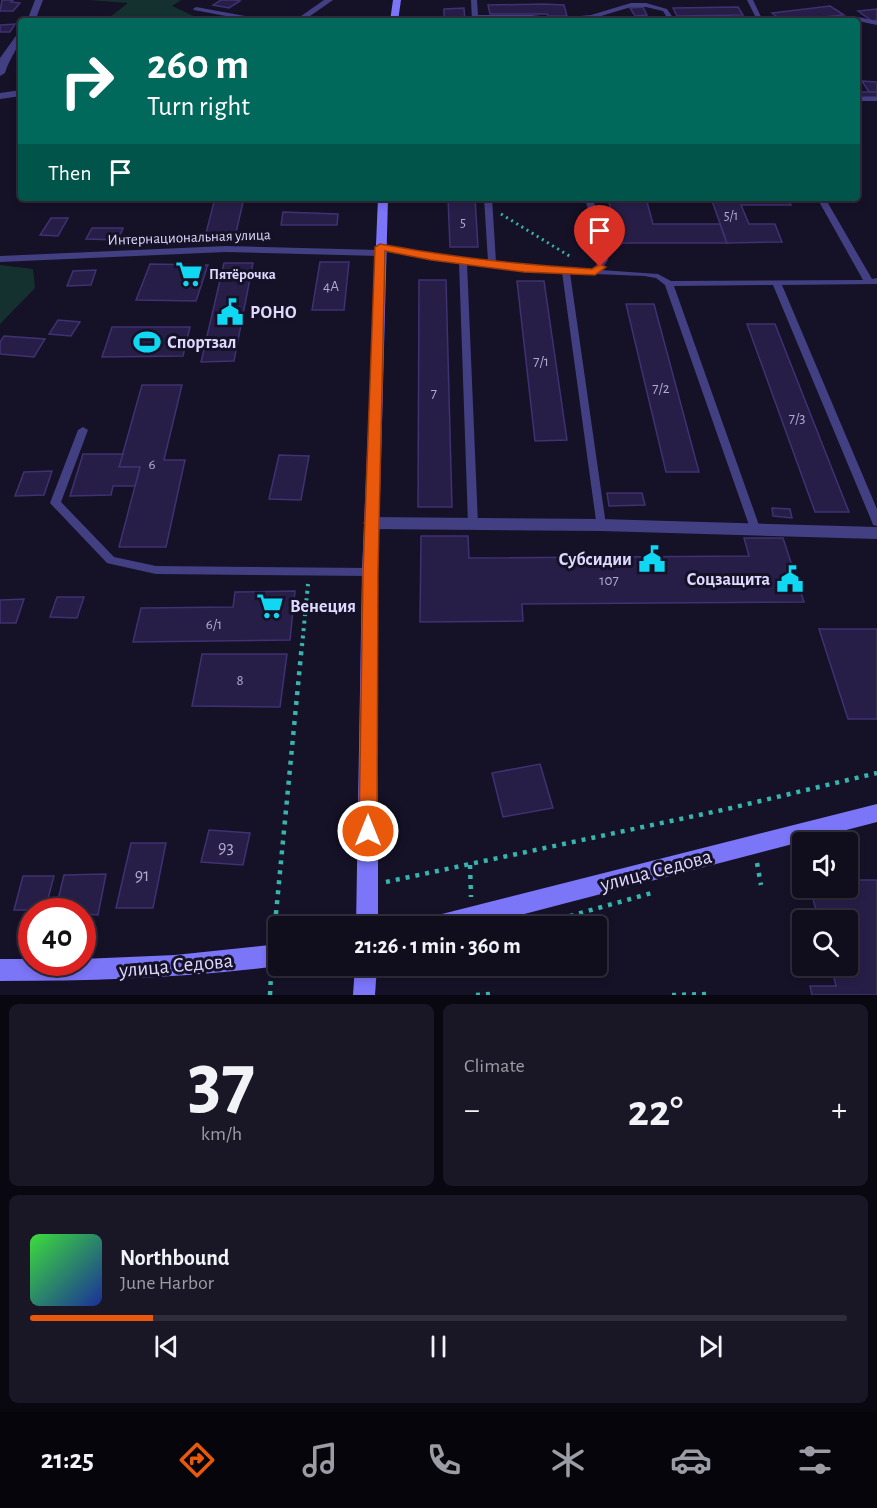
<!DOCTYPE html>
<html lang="en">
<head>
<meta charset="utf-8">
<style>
  :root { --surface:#100d1d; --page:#191626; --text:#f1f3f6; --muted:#9c9ca4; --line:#302d3b; --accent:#ea580c }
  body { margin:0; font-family:"Alegreya Sans",sans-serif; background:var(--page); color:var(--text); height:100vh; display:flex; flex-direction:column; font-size:22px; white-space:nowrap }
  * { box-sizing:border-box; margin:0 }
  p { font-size:20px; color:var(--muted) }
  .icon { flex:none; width:33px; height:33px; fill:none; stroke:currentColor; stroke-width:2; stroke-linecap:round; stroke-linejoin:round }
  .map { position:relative; height:995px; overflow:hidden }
  .drawer { display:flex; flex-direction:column; gap:9px; padding:9px; background:#090710; flex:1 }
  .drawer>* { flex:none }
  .banner { position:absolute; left:18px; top:18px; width:842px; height:183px; border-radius:6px; box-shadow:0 3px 9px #0003,0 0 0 2px var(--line); background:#00695c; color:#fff; overflow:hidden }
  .buttons { position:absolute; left:792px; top:832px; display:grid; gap:12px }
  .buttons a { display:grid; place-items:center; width:66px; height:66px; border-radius:6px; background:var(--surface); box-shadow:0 3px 9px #0003,0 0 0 2px var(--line); font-size:30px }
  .speed { position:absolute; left:18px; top:898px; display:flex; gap:12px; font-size:30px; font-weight:700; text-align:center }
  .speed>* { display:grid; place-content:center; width:78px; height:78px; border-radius:50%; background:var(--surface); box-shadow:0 3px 9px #0003,0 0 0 2px var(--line); line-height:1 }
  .speed .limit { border:9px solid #d22; background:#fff; color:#111 }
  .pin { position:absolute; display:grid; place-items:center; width:51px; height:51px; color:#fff; margin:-62px -26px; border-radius:50% 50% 50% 0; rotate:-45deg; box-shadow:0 0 6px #0007 }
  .pin .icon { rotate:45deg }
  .me { position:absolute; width:66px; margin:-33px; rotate:0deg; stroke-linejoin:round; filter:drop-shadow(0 0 4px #0008) }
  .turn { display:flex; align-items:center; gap:21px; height:126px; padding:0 30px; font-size:27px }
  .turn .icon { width:78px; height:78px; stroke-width:2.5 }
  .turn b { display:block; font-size:42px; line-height:51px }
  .then { display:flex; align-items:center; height:57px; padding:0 30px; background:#0003; gap:12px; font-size:22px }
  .big { font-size:45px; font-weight:700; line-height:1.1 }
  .drawer .card { flex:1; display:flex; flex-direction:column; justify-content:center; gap:9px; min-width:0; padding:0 21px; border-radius:9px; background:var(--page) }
  .drawer .dial { align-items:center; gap:0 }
  .dial b { font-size:78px; line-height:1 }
  .song { display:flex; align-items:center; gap:18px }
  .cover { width:72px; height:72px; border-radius:9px; background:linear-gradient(135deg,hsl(120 70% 55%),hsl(230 70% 35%)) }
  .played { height:6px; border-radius:3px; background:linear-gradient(90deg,var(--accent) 15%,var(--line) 15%) }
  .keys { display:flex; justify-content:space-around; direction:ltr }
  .heat { display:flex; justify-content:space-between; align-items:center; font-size:33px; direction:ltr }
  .drawer .tiles { flex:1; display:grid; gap:9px; grid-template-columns:1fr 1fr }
  .card:last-child { grid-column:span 2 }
  .trip { position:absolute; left:268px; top:916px; width:339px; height:60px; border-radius:6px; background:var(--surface); box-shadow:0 3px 9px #0003,0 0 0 2px var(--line); font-weight:700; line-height:60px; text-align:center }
  .menu { display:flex; height:96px; justify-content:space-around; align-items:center; background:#06050c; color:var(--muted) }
  .menu .icon { width:42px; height:42px }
  .menu .current { color:var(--accent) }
  .menu b { font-size:27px; color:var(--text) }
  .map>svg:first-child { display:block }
</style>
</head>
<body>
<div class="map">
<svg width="877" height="995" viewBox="0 0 877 995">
  <rect width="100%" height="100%" fill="#151127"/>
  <!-- green -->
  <g fill="#143130">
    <polygon points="89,0 181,0 172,6 200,19 196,21 109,21 106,20 128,3"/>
    <polygon points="0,265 33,269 35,288 0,324"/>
  </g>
  <!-- building -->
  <g fill="#271e47" stroke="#3f3172" stroke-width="1.5">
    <polygon points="2,0 13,0 11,2 20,3 13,11 0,11"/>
    <polygon points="221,0 235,0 240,1 229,8 213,5"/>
    <polygon points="543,4 564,5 567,16 548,16 547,14 490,14 488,5"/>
    <polygon points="830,6 844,15 782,21 772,13"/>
    <polygon points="643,7 647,15 635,16 630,8"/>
    <polygon points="738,7 743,15 677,16 673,8"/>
    <polygon points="464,8 465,21 444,21 444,9"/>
    <polygon points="877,9 877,20 872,21 858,11"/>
    <polygon points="15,24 10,32 0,32 0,25"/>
    <polygon points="862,81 877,82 877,92 869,92"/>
    <rect x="856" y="92" width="21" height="5"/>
    <polygon points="215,198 244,198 235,237 205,237"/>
    <polygon points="448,198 475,198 478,247 450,247"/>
    <polygon points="608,198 646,198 653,224 720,224 727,243 619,243"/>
    <polygon points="711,198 788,198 791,205 741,205 749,224 775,224 782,242 727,243"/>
    <polygon points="283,212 338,214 337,225 281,225"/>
    <polygon points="51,218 68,218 58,236 40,235"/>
    <polygon points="92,228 123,228 118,240 86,239"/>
    <polygon points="320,262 349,262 344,310 312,310"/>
    <polygon points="224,263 253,263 234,361 201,362"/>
    <polygon points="150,264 208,265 196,301 136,300"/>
    <polygon points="96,270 91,285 67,286 73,271"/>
    <polygon points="419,280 446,280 452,507 418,507"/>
    <polygon points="517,281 544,281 567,440 535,441"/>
    <polygon points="626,304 654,304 699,472 666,472"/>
    <polygon points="58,320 80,322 71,336 49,334"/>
    <polygon points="747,324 775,324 849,512 815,512"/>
    <polygon points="112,327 190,327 183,356 102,357"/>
    <polygon points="4,336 45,339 34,357 0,354 0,342"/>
    <polygon points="142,385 182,385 164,460 185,460 166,547 119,547 140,467 119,467"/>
    <polygon points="83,454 123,454 119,467 140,467 135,486 113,486 111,495 70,496"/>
    <polygon points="279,455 309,456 301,500 269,499"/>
    <polygon points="52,471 44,495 15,496 24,472"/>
    <polygon points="607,493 642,493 645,505 609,506"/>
    <polygon points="772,508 790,509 792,518 773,516"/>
    <polygon points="421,536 468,536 469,558 749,556 744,538 783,538 804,602 522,604 523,621 420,622"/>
    <polygon points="295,591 290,640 133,642 141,608 233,607 235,592"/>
    <polygon points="57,597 84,597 77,618 50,617"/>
    <polygon points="24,599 16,623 0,623 0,600"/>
    <polygon points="819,629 877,629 877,719 848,719"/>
    <polygon points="202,654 287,654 280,707 192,706"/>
    <polygon points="540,764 553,808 503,817 492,773"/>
    <polygon points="209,830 250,833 243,865 201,862"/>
    <polygon points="131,843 166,843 153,908 116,908"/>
    <polygon points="106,874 98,915 55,912 64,875"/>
    <polygon points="23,876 54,876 45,910 14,910"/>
    <polygon points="848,880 877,880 877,995 812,995 810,986 836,986 831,966 848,966 848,921 819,921 810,888 848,888"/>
  </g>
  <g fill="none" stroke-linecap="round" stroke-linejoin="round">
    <!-- path-far2 -->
    <polyline stroke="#36b4ae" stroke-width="3" stroke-dasharray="2 4" stroke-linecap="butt" points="501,214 571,257"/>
    <!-- path-far1 -->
    <polyline stroke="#36b4ae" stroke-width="4" stroke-dasharray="3 4.5" stroke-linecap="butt" points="302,646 308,584"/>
    <!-- path -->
    <g stroke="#36b4ae" stroke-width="4.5" stroke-dasharray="4 6" stroke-linecap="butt">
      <polyline points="757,863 761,885"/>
      <polyline points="470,865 471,897"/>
      <polyline points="386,882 727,809 877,773"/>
      <polyline points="531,927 655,892"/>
      <polyline points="274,934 302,644"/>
      <polyline points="270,995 271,975"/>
      <polyline points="476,995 491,994"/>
      <polyline points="672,995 708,994"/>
    </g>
    <!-- lane -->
    <g fill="#433f83" fill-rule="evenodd">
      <polygon points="471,0 477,0 478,15 532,15 558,18 591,15 631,3 646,3 667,9 674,19 756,18 747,0 753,0 763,21 669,21 663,11 646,7 631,7 591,19 566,21 532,19 478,19 478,21 472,21"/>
      <polygon points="196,7 261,19 264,21 252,21 194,10 193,9"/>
      <polygon points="858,17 877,21 877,25 858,21 842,21"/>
      <rect x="856" y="97" width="21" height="4"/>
      <polygon points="317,198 384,198 387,200 383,202 321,200"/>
      <polygon points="484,198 492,198 496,262 593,269 600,260 585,198 593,198 608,260 601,270 658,274 671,281 863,280 817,198 825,198 872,279 877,278 877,284 782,285 877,509 877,526 873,525 872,522 773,285 674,286 760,528 759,531 751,531 750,528 665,285 656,278 644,276 570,273 606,525 605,528 597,528 562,272 492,267 467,263 478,524 477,527 469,527 468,524 459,262 380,249 376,247 380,245 488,261"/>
      <polygon points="83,427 88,430 61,502 114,557 156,566 370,568 374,569 376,572 374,575 370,576 156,574 111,564 107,563 50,503 78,430"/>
    </g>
    <!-- street -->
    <g fill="#433f83" fill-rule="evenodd">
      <polygon points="35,0 43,0 35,21 27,21"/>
      <polygon points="324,0 333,0 303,21 294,21"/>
      <path d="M 21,32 C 21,46 9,58 5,73 L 0,76 L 0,58 L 18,33 Z"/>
      <polygon points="21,90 21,96 0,99 0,93"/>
      <polygon points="226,246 379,250 385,253 379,256 226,252 0,262 0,256"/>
      <polygon points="371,517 601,519 877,527 877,539 601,531 371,529 366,527 363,523 366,519"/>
    </g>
    <!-- secondary -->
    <g fill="#7b75f8" fill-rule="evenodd">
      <polygon points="393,0 401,0 398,21 390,21"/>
      <polygon points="378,198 388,198 378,572 378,927 356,927 362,572"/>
      <polygon points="877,804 877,822 474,927 423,927 427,920 434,916"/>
      <path d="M 279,944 L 279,966 C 186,978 93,981 0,981 L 0,959 L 32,959 L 32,963 L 82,963 L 82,959 L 175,955 Z"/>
      <polygon points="355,966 377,966 375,995 353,995"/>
    </g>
  </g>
  <!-- route -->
  <path fill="#ea580c" stroke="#983908" stroke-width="1.5" d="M 380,244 C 450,257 520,265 592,269 L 600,264 L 606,267 L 595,275 L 524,272 L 431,260 L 385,251 L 378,572 L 377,831 L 374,837 L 368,839 L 361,837 L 359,831 L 363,572 L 375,247 Z"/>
  <!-- icons -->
  <defs>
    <symbol id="supermarket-bare" viewBox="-9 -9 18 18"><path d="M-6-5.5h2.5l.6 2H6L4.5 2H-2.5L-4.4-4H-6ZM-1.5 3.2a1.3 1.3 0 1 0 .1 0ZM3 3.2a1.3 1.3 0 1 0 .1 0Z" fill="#10d8f3" stroke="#151127" stroke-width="2.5" paint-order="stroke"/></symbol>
    <symbol id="civic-bare" viewBox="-9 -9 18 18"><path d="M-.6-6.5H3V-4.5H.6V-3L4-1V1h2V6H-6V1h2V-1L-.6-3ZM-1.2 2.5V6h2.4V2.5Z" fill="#10d8f3" stroke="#151127" stroke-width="2.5" paint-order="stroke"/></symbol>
    <symbol id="stadium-bare" viewBox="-9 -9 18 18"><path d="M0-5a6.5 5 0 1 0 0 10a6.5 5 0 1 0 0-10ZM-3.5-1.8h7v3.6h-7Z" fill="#10d8f3" stroke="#151127" stroke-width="2.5" paint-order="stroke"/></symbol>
  </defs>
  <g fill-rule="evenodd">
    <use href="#supermarket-bare" x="170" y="255" width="38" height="38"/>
    <use href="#civic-bare" x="211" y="293" width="38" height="38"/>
    <use href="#stadium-bare" x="128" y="323" width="38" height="38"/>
    <use href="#civic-bare" x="633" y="540" width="38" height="38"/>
    <use href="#civic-bare" x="771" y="560" width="38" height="38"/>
    <use href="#supermarket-bare" x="251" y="587" width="38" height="38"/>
  </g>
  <g text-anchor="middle" stroke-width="6" stroke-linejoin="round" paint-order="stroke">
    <!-- far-number labels -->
    <g font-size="14" fill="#b0aad0">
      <text x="731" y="220">5/1</text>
      <text x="463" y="227">5</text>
    </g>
    <!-- far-street labels -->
    <g font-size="15" fill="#ded9fd" stroke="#151127">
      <text transform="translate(189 237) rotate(-2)" y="5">Интернациональная улица</text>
    </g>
    <!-- far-poi labels -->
    <g font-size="15" font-weight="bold" fill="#ded9fd" stroke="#151127" text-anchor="start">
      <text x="209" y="279">Пятёрочка</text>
    </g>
    <!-- number labels -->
    <g font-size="15" fill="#b0aad0">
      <text x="331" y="291">4А</text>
      <text x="541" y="366">7/1</text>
      <text x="661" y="393">7/2</text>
      <text x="434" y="398">7</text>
      <text x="797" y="423">7/3</text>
      <text x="152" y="469">6</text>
      <text x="609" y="585">107</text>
      <text x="214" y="629">6/1</text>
      <text x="240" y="685">8</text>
    </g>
    <!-- poi labels -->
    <g font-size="18" font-weight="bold" fill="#ded9fd" stroke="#151127" text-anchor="start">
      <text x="250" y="318">РОНО</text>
      <text x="167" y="348">Спортзал</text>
      <text x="632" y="565" text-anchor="end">Субсидии</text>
      <text x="770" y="585" text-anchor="end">Соцзащита</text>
      <text x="290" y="612">Венеция</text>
    </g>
    <!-- near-number labels -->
    <g font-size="18" fill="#b0aad0">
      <text x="226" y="853">93</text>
      <text x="142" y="881">91</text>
    </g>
    <!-- near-street labels -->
    <g font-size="21" fill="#ded9fd" stroke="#151127">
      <text transform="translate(656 870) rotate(-15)" y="7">улица Седова</text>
      <text transform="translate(176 965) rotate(-5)" y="7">улица Седова</text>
    </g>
  </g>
</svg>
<div class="buttons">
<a><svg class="icon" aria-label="sound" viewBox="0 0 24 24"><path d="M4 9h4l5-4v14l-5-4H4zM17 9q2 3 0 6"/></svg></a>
<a><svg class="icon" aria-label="search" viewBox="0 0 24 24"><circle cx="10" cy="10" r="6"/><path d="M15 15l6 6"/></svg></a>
</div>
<div class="speed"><div class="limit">40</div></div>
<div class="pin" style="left:600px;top:267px;background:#d93025"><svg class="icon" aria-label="arrive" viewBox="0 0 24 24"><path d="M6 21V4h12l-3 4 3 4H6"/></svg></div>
<svg class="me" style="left:368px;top:831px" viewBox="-20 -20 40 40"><circle r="17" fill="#ea580c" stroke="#fff" stroke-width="3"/><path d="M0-11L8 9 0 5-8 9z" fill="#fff"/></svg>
<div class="trip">21:26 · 1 min · 360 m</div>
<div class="banner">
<div class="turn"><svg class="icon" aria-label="right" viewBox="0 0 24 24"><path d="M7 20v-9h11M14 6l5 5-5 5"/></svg><div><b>260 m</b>Turn right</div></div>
<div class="then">Then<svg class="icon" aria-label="arrive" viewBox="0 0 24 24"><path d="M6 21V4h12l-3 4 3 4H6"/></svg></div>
</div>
</div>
<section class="drawer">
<div class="tiles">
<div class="card dial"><b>37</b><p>km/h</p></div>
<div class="card"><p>Climate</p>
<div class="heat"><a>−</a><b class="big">22°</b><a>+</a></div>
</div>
<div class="card">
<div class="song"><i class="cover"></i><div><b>Northbound</b><p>June Harbor</p></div></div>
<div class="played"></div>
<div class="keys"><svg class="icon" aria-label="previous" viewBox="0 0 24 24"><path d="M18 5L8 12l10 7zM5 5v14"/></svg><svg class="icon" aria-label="pause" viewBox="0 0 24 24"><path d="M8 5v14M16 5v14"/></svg><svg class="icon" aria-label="next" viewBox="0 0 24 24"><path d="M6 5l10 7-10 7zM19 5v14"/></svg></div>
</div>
</div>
</section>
<nav class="menu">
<b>21:25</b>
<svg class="icon current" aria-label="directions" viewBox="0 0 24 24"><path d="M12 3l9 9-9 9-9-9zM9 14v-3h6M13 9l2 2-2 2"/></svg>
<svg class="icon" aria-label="music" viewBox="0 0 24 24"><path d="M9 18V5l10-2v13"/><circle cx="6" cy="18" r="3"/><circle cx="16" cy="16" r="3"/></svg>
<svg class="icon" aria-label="phone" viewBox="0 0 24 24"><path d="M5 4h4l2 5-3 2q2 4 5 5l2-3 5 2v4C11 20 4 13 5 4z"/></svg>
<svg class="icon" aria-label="climate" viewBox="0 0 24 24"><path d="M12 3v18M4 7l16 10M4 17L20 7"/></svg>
<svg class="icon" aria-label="car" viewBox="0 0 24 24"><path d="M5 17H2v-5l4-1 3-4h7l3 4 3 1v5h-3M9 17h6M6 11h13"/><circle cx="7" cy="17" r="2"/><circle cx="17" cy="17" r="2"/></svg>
<svg class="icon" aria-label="filters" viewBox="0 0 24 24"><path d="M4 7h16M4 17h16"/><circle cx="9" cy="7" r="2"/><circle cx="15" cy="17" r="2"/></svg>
</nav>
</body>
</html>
